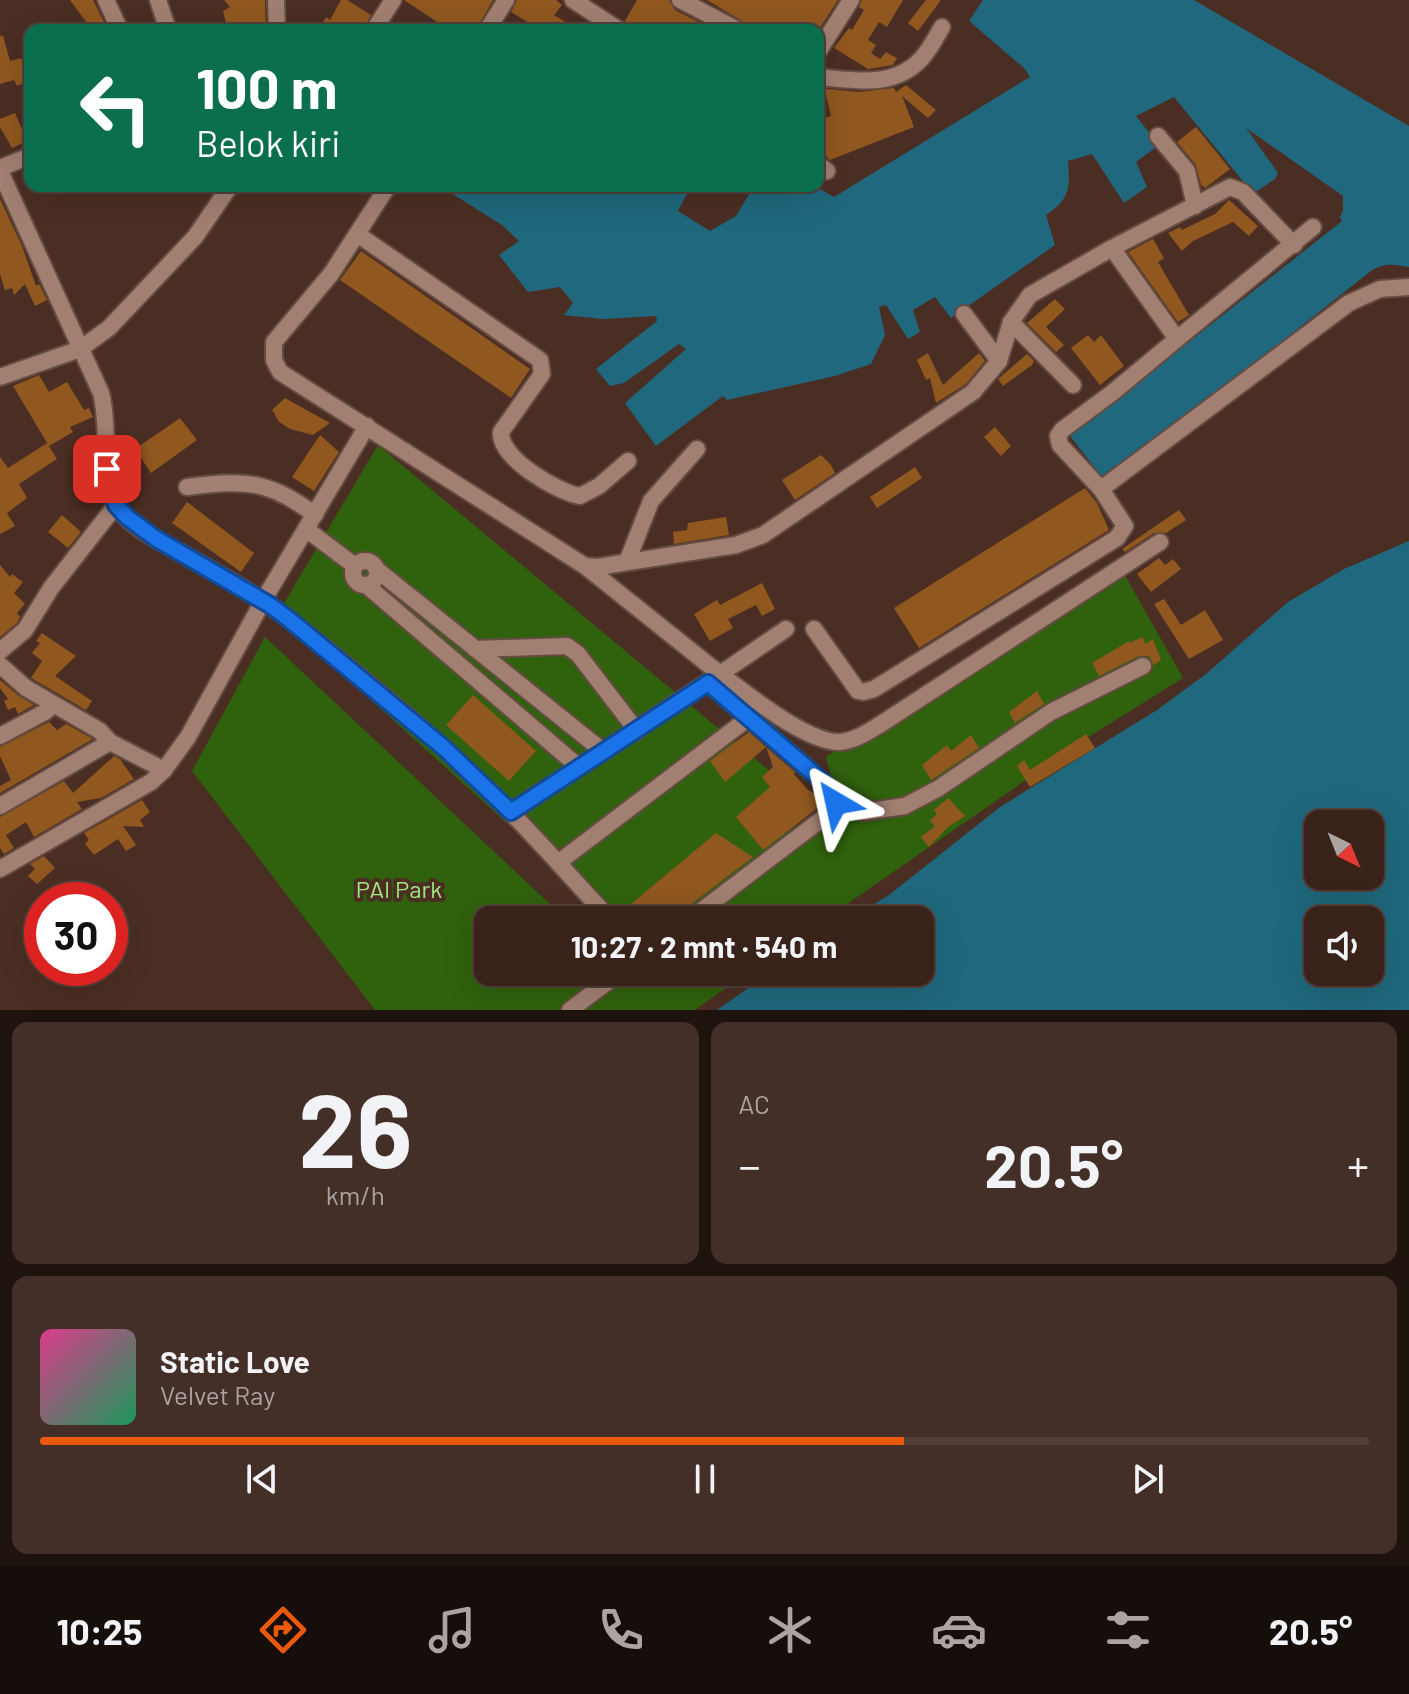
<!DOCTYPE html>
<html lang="id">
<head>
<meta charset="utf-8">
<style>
  :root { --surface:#38221a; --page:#432f27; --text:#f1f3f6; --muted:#aba4a2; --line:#523f39; --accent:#ea580c }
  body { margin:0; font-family:Barlow,sans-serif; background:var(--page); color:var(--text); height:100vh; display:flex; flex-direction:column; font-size:30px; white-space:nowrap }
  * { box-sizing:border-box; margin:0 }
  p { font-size:26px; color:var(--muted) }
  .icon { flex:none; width:44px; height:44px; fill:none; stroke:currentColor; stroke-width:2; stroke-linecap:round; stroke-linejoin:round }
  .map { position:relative; height:1010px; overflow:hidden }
  .panel { display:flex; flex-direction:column; gap:12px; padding:12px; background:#1f130e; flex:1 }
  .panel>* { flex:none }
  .banner { position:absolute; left:24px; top:24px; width:800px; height:168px; border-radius:16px; box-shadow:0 8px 32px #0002,0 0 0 2px var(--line); background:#0b6e4f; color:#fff; overflow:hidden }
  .needle { width:52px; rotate:137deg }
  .fabs { position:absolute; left:1304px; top:810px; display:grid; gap:16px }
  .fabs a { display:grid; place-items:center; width:80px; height:80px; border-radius:16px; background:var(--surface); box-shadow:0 8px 32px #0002,0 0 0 2px var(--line); font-size:40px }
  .speed { position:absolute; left:24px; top:882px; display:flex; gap:16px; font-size:40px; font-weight:700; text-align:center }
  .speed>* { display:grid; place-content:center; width:104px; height:104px; border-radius:50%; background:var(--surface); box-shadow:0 8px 32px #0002,0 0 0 2px var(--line); line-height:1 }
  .speed .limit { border:12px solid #d22; background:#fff; color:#111 }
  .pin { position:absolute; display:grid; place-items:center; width:68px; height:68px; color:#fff; margin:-34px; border-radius:16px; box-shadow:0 4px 12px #0006 }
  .me { position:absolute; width:88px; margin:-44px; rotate:324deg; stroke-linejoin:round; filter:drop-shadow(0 0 6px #0008) }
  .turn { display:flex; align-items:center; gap:28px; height:168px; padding:0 40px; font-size:36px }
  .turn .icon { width:104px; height:104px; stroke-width:2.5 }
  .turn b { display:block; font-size:56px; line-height:68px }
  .big { font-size:60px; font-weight:700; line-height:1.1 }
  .panel .card { flex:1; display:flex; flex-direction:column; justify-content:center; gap:12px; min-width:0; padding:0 28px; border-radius:16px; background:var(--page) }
  .panel .dial { align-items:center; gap:0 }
  .dial b { font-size:104px; line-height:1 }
  .song { display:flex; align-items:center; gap:24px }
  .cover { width:96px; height:96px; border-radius:12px; background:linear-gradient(135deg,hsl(330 70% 55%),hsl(150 70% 35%)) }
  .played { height:8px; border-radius:4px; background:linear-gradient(90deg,var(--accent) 65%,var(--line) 65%) }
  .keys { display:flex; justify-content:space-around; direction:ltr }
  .heat { display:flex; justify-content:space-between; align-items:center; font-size:44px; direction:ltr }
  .panel .tiles { flex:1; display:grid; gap:12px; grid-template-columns:1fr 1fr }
  .card:last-child { grid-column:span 2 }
  .trip { position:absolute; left:474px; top:906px; width:460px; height:80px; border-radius:16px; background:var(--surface); box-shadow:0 8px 32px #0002,0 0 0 2px var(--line); font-weight:700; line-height:80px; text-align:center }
  .tab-bar { display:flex; height:128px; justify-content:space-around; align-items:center; background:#160e0a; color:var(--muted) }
  .tab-bar .icon { width:56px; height:56px }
  .tab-bar .current { color:var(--accent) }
  .tab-bar b { font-size:36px; color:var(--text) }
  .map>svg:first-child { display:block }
</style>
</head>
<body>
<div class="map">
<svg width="1409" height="1010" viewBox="0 0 1409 1010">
  <rect width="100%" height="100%" fill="#4b2e23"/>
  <!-- green -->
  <g fill="#30610d">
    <polygon points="378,445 814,808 758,860 683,920 614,920 277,615"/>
    <polygon points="1119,565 1183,678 1082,741 824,920 704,920 840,816 826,757"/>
    <polygon points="265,637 567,920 488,920 488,972 622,972 628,977 636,972 748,972 695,1010 375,1010 192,771"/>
  </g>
  <!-- water -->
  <g fill="#20687d" fill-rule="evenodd">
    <path d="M 983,0 L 1194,0 L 1409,126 L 1409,267 C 1395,265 1385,262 1371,271 L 1105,481 L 1070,436 L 1342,221 L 1340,217 L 1343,211 L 1343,196 L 1246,128 L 1278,173 L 1275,179 L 1256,192 L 1251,191 L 1174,97 L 1136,116 L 1159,145 L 1136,162 L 1147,187 L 1124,203 L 1092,154 L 1068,161 C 1070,188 1070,199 1046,215 L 1055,245 L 951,318 L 935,297 L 913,310 L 920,332 L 908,339 L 886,305 L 879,307 L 885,335 L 871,364 L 835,376 L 727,400 L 723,396 L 656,446 L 625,403 L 686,349 L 679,344 L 624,383 L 610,386 L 596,369 L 657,321 L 656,316 L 603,319 L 564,315 L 573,303 L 560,287 L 528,292 L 499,255 L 519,241 L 502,225 L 440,186 L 691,186 L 678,211 L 710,231 L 736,216 L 754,186 L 815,186 L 834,197 L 1030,77 L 1025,69 L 969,21 Z"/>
    <path d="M 1409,541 L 1409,1010 L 717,1010 L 771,972 L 920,972 L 920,920 L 848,920 L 889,895 L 1000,807 L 1157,710 L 1206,674 L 1288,602 L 1344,569 ZM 1318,824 L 1370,824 L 1370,876 L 1318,876 ZM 1318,920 L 1370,920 L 1370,972 L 1318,972 Z"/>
  </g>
  <!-- building -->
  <g fill="#90571f">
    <polygon points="70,0 93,0 108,30 92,30"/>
    <polygon points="224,0 265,0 266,30 228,30 223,11 230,7"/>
    <polygon points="341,0 347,0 371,15 363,30 319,30 326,17 330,20"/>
    <polygon points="404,0 493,0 476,30 439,30 442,25"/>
    <polygon points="517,0 556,0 562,5 554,15 579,30 541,30 511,12"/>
    <polygon points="637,0 669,0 675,10 714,30 636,30 625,21"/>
    <polygon points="707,0 838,0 818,31 757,30"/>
    <polygon points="862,0 903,0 887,27 879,22 868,40 876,45 871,53 880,59 886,52 897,58 893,65 868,69 834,48 849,28 852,30 864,10 859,7"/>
    <polygon points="926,0 941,0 918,31 908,23"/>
    <polygon points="0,36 3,36 10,61 21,58 22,61 30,58 30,80 17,86 14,80 0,84"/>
    <polygon points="906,85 936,110 928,118 902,96 914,127 830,160 825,155 818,138 818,121 831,116 825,90 818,96 818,88 859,92 894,88 896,92"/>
    <polygon points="15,113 27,141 12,148 0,127 0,119"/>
    <polygon points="1196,127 1230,169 1205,188 1201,185 1196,165 1177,142"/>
    <polygon points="0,199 22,246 36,286 39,284 47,300 35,306 25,284 14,295 12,288 5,290 0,274"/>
    <polygon points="1229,200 1258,226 1249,236 1233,222 1193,241 1182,251 1168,233 1180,227 1182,230 1215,214"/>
    <polygon points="1153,239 1164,258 1158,262 1189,315 1178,322 1128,252"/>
    <polygon points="361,251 530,369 511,398 340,280"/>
    <polygon points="1055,299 1065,309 1046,327 1064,345 1056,352 1027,323"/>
    <polygon points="1088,335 1094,342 1101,335 1124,366 1100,385 1071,348"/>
    <polygon points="928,353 943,385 979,353 985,361 966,384 936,403 930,378 926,380 917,360"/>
    <polygon points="1027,354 1034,361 1032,365 1003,386 998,379"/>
    <polygon points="39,375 49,392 67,382 84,410 89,408 93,417 70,427 73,432 49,446 13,386"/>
    <polygon points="285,398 292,402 330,423 313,435 290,429 279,422 272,410"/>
    <polygon points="180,418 197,440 151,473 135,449"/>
    <polygon points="995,427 1011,446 1001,456 984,437"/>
    <polygon points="320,435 339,452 314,491 292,477"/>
    <polygon points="47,443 57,459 19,484 27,498 7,513 15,526 0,534 0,457 8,468"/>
    <polygon points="821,455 831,465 835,473 795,500 782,480"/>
    <polygon points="915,467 922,478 877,508 870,497"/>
    <polygon points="1085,488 1097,503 1109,530 919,648 894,608"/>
    <polygon points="187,502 254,553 241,572 172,523"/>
    <polygon points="1179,510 1186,520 1166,533 1154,533 1125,552 1122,549"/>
    <polygon points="62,515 81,532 68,548 48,532"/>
    <polygon points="726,517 729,535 674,544 673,532 687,530 688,523"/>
    <polygon points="1159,558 1165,565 1173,559 1181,569 1151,592 1137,574"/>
    <polygon points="0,565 10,577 12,574 23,582 14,593 25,604 17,613 20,617 17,623 0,637"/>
    <polygon points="762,583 775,609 762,616 756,605 728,619 733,628 710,641 694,614 717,600 720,605"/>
    <polygon points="1164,599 1181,625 1205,610 1223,640 1189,659 1154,604"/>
    <polygon points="42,633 76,656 55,676 92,701 86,710 31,678 42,661 32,653 40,643 36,641"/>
    <polygon points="1143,637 1145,644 1153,639 1161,660 1154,665 1149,656 1139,656 1099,676 1092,663 1129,641 1129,643"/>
    <polygon points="0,680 19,696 34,705 18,714 15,707 8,710 4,701 8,699 0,688"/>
    <polygon points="1037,691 1044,704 1015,723 1009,712"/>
    <polygon points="473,695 536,751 509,781 446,725"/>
    <polygon points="49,722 57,730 66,724 93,739 0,793 0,786 11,780 0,756 0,747"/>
    <polygon points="749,732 766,747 725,782 710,761"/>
    <polygon points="1086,734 1095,748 1030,787 1017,766 1024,760 1030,770"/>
    <polygon points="971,735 979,748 931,780 922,765 947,745 951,751"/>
    <polygon points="766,747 795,772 794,774 807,789 824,800 815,810 763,850 736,817 770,787 762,777 773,767"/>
    <polygon points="114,756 120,759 134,779 101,798 77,802 82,809 34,837 26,822 6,835 14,848 4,854 0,848 0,817 64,781 73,793"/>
    <polygon points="948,798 965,816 948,827 929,847 921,837 935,826 930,821 937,814 934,810"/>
    <polygon points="142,800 150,812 140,820 144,827 123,826 136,845 126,851 118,839 94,855 85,844 89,840 84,833"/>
    <polygon points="716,833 753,857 682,911 678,920 635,920 625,909"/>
    <polygon points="44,856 55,868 37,884 28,876 35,869 30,864"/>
  </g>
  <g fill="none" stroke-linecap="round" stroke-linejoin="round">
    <defs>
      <g id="minor">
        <polyline points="106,0 120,30"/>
        <polyline points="158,0 168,30"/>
        <polyline points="276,0 277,30"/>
        <polyline points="573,0 619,30"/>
        <polyline points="680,0 738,30"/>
        <polyline points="374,30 393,0"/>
        <polyline points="487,30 506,0"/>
        <polyline points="818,52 851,0"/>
        <path d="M 818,77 C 854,80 893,89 921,59 C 930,50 936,37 942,27"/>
        <polyline points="1158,136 1187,171 1195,206"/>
        <polyline points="818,164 827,171"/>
        <polyline points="0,168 30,156"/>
        <path d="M 0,171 L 101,393 C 110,425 101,481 117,506 C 130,527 158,540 179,552 C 216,573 255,593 288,619 C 355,671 421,725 482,784 C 528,827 568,875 611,920"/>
        <polyline points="388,186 331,274 274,342 274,360 280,372 585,566 597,567 736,545 763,535 973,392 999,361 1011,322 1030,295 1112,248 1230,187 1243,192 1294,245"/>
        <path d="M 357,234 L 540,360 L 542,374 L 501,432 C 499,458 557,492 580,496 L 599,486 L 628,461"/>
        <polyline points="1112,248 1177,339 1112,393 1062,430 1058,436 1060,445 1101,489 1349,303 1380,289 1409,287"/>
        <polyline points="964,314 999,361"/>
        <polyline points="1011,322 1073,385"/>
        <polyline points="1177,339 1313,227"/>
        <polyline points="0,377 80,349 109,328 195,237 230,186"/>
        <path d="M 187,487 C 244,480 268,479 315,515"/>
        <polyline points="306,529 355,566"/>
        <circle cx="365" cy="573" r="12"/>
        <polyline points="627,562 651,501 697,449"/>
        <polyline points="585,566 720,674 786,629"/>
        <polyline points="376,569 604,752"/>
        <polyline points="366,585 579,767"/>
        <polyline points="814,629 858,691 863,692 874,689 1117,538 1125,526 1101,489"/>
        <polyline points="475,649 567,646 578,654 637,731"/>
        <polyline points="0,651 25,630 51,588 116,505"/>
        <polyline points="0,665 26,688 100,731 110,742 164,770 151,782 0,869"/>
        <polyline points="0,736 45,712 53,705"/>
        <polyline points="164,770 188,737 263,601 367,426"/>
        <polyline points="835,795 864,812 905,806 939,788 1051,712 1143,666"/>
        <polyline points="0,806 110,742"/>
        <path d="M 511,812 L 720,674 C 747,694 807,743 840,742 C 855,741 869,731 881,724 L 1160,542"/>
        <polyline points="559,862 750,717"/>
        <path d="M 689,920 L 822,819 C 842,803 838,795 820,779 L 708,683"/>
        <polyline points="570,1010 621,972"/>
      </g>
    </defs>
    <!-- minor casing -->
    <use href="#minor" stroke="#644c42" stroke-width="20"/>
    <!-- minor -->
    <use href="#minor" stroke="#a17f71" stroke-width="16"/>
  </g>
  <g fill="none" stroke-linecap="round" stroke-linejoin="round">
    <defs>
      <polyline id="route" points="107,469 116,505 127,517 155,538 270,605 291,621 443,747 511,812 708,683 820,779 835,795 836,803"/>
    </defs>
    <!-- route casing -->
    <use href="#route" stroke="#114b97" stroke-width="20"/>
    <!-- route -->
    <use href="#route" stroke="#1a73e8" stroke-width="14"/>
  </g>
  <g text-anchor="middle" stroke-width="8" stroke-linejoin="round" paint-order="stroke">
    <!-- park labels -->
    <g font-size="24" fill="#a0e77b" stroke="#4b2e23">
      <text x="399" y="898">PAI Park</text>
    </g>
  </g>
</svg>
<div class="fabs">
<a><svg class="needle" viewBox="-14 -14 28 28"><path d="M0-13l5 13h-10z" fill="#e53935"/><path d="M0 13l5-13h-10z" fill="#aba4a2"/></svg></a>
<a><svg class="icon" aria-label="sound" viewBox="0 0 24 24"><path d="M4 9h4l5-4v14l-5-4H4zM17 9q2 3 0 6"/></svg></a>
</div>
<div class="speed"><div class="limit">30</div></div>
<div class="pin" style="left:107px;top:469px;background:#d93025"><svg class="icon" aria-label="arrive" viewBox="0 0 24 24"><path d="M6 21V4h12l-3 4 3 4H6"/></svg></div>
<svg class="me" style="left:836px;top:803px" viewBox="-20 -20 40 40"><path d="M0-17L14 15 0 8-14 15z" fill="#1a73e8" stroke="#fff" stroke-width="4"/></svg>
<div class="trip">10:27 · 2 mnt · 540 m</div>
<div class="banner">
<div class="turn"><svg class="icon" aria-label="left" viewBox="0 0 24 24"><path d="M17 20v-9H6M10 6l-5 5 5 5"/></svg><div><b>100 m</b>Belok kiri</div></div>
</div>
</div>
<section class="panel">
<div class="tiles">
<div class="card dial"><b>26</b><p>km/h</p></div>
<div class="card"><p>AC</p>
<div class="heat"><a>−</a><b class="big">20.5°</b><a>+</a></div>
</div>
<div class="card">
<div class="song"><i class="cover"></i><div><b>Static Love</b><p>Velvet Ray</p></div></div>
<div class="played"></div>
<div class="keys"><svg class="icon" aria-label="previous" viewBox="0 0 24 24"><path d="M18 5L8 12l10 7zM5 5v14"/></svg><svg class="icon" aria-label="pause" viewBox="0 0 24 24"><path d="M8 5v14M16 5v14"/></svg><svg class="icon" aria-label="next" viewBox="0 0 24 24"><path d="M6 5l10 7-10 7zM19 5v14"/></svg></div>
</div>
</div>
</section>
<nav class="tab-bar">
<b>10:25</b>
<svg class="icon current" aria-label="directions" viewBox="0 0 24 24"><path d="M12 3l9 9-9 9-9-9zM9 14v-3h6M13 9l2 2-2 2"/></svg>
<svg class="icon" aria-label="music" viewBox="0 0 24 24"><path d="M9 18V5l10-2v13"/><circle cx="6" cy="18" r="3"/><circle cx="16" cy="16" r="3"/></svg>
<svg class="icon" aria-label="phone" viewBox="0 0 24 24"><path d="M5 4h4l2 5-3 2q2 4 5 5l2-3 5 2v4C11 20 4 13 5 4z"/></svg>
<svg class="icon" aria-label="climate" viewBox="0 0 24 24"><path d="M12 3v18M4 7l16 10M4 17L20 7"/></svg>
<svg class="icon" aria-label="car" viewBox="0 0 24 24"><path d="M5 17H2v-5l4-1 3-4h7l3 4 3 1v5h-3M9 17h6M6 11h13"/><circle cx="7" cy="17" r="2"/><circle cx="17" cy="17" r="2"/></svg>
<svg class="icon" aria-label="filters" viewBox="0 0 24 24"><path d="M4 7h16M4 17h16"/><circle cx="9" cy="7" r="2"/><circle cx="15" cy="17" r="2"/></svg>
<b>20.5°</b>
</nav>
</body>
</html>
